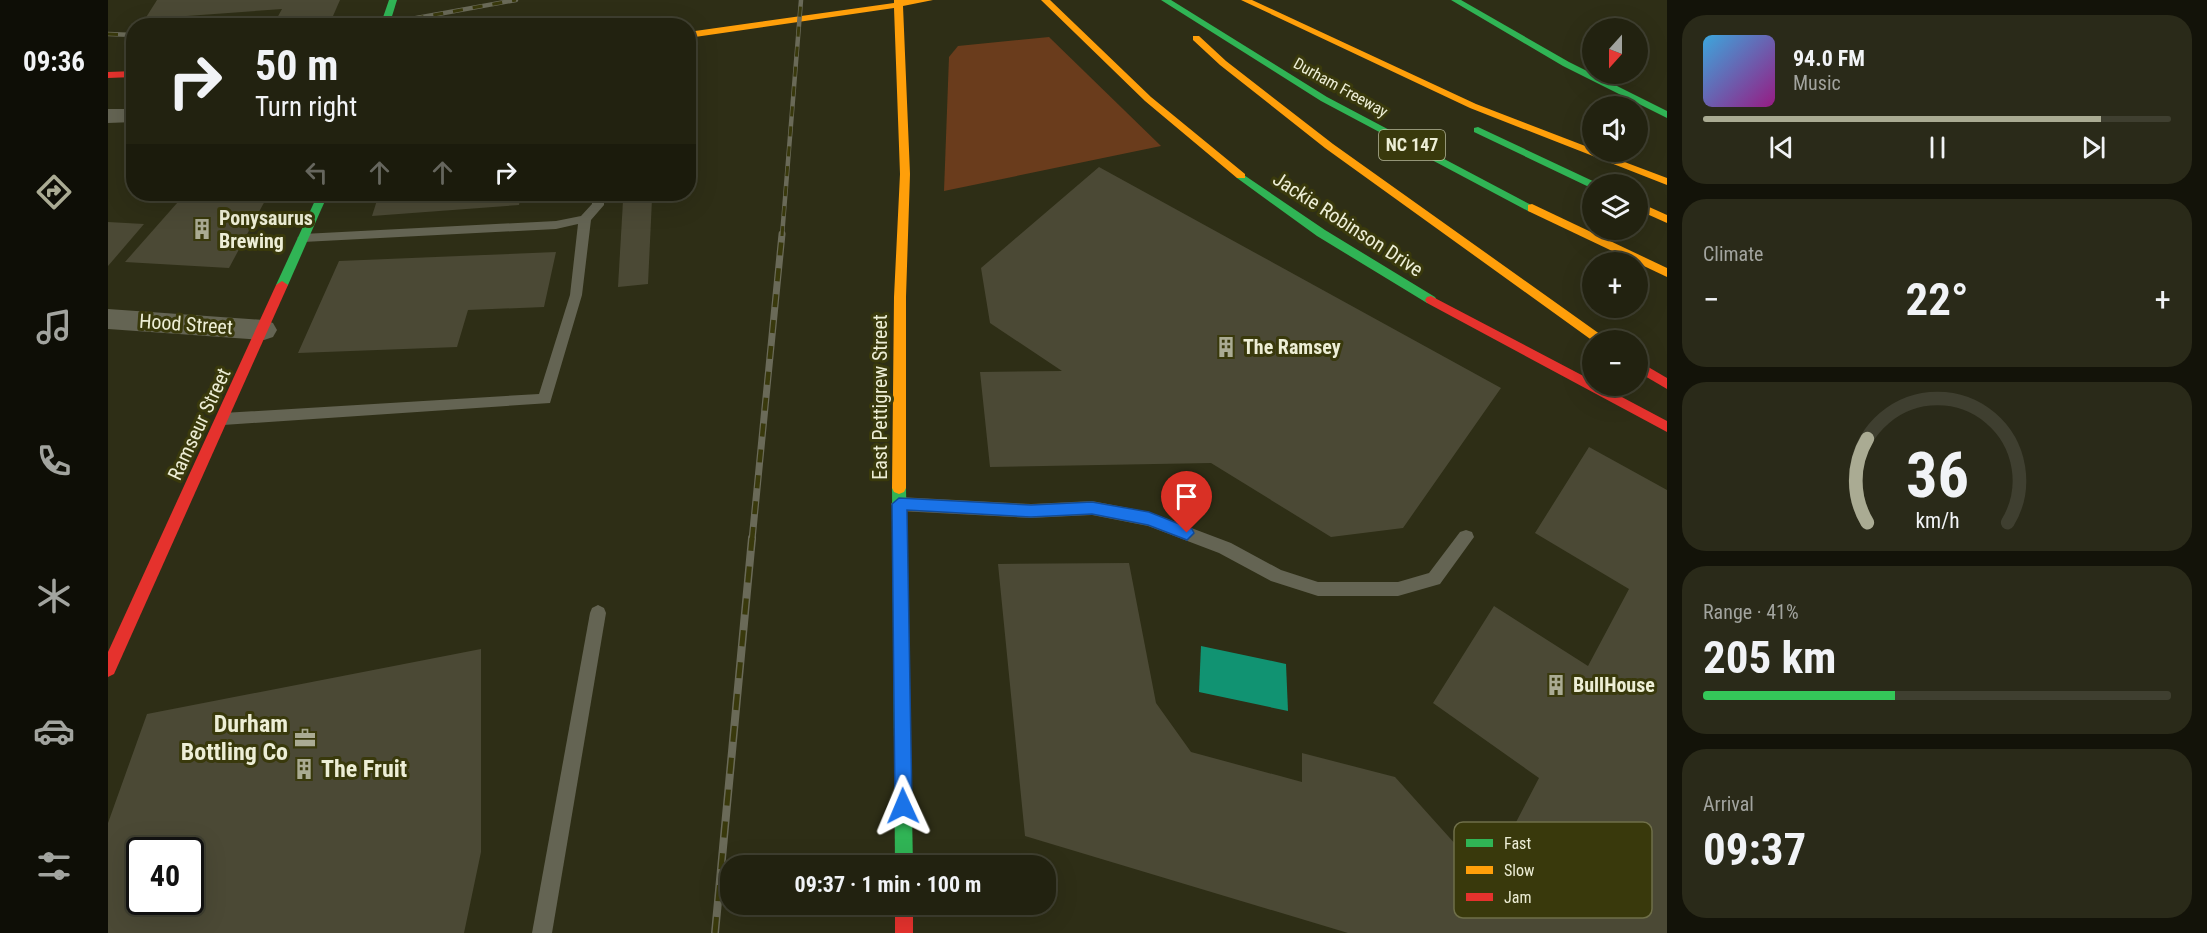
<!DOCTYPE html>
<html lang="en">
<head>
<meta charset="utf-8">
<style>
  :root { --surface:#222210; --page:#2a2a19; --text:#f1f3f6; --muted:#a2a49f; --line:#3f3f30; --accent:#aaab93 }
  body { margin:0; font-family:"Roboto Condensed",sans-serif; background:var(--page); color:var(--text); height:100vh; display:flex; flex-direction:column; font-size:22px; white-space:nowrap }
  * { box-sizing:border-box; margin:0 }
  p { font-size:20px; color:var(--muted) }
  .icon { flex:none; width:33px; height:33px; fill:none; stroke:currentColor; stroke-width:2; stroke-linecap:round; stroke-linejoin:round }
  .map { position:relative; flex:1; overflow:hidden }
  .drawer { display:flex; flex-direction:column; gap:15px; padding:15px; background:#131309; width:540px }
  .drawer>* { flex:none }
  .guide { position:absolute; left:18px; top:18px; width:570px; height:183px; border-radius:24px; box-shadow:0 6px 24px #0002,0 0 0 2px var(--line); background:#222210; color:var(--text); overflow:hidden }
  .needle { width:39px; rotate:201deg }
  .tools { position:absolute; left:1474px; top:18px; display:grid; gap:12px }
  .tools a { display:grid; place-items:center; width:66px; height:66px; border-radius:50%; background:var(--surface); box-shadow:0 6px 24px #0002,0 0 0 2px var(--line); font-size:30px }
  .speed { position:absolute; left:18px; top:837px; display:flex; gap:12px; font-size:30px; font-weight:700; text-align:center }
  .speed>* { display:grid; place-content:center; width:78px; height:78px; border-radius:50%; background:var(--surface); box-shadow:0 6px 24px #0002,0 0 0 2px var(--line); line-height:1 }
  .speed .limit { border:3px solid #111; border-radius:9px; background:#fff; color:#111 }
  .pin { position:absolute; display:grid; place-items:center; width:51px; height:51px; color:#fff; margin:-62px -26px; border-radius:50% 50% 50% 0; rotate:-45deg; box-shadow:0 0 6px #0007 }
  .pin .icon { rotate:45deg }
  .me { position:absolute; width:66px; margin:-33px; rotate:359deg; stroke-linejoin:round; filter:drop-shadow(0 0 4px #0008) }
  .turn { display:flex; align-items:center; gap:21px; height:126px; padding:0 30px; font-size:27px }
  .turn .icon { width:78px; height:78px; stroke-width:2.5 }
  .turn b { display:block; font-size:42px; line-height:51px }
  .lanes { display:flex; align-items:center; height:57px; padding:0 30px; background:#0003; justify-content:center; gap:30px; direction:ltr }
  .lanes .off { opacity:.35 }
  .big { font-size:45px; font-weight:700; line-height:1.1 }
  .drawer .tile { flex:1; display:flex; flex-direction:column; justify-content:center; gap:9px; min-width:0; padding:0 21px; border-radius:24px; background:var(--page) }
  .drawer .dial { align-items:center; gap:0 }
  .dial svg { height:156px; overflow:visible; fill:none; stroke:var(--line); stroke-width:7; stroke-linecap:round; text-anchor:middle }
  .dial text { fill:var(--text); stroke:none }
  .song { display:flex; align-items:center; gap:18px }
  .cover { width:72px; height:72px; border-radius:9px; background:linear-gradient(135deg,hsl(200 70% 55%),hsl(310 70% 35%)) }
  .played { height:6px; border-radius:3px; background:linear-gradient(90deg,var(--accent) 85%,var(--line) 85%) }
  .keys { display:flex; justify-content:space-around; direction:ltr }
  .heat { display:flex; justify-content:space-between; align-items:center; font-size:33px; direction:ltr }
  .charge { height:9px; border-radius:4px; background:linear-gradient(90deg,#34c759 41%,var(--line) 0) }
  .trip { position:absolute; left:612px; top:855px; width:336px; height:60px; border-radius:24px; background:var(--surface); box-shadow:0 6px 24px #0002,0 0 0 2px var(--line); font-weight:700; line-height:60px; text-align:center }
  main { display:flex; flex:1; min-height:0 }
  .menu { display:flex; flex-direction:column; width:108px; justify-content:space-around; align-items:center; background:#0e0e06; color:var(--muted) }
  .menu .icon { width:42px; height:42px }
  .menu .active { color:var(--accent) }
  .menu b { font-size:27px; color:var(--text) }
  .map>svg:first-child { display:block }
</style>
</head>
<body>
<main>
<nav class="menu">
<b>09:36</b>
<svg class="icon active" aria-label="directions" viewBox="0 0 24 24"><path d="M12 3l9 9-9 9-9-9zM9 14v-3h6M13 9l2 2-2 2"/></svg>
<svg class="icon" aria-label="music" viewBox="0 0 24 24"><path d="M9 18V5l10-2v13"/><circle cx="6" cy="18" r="3"/><circle cx="16" cy="16" r="3"/></svg>
<svg class="icon" aria-label="phone" viewBox="0 0 24 24"><path d="M5 4h4l2 5-3 2q2 4 5 5l2-3 5 2v4C11 20 4 13 5 4z"/></svg>
<svg class="icon" aria-label="climate" viewBox="0 0 24 24"><path d="M12 3v18M4 7l16 10M4 17L20 7"/></svg>
<svg class="icon" aria-label="car" viewBox="0 0 24 24"><path d="M5 17H2v-5l4-1 3-4h7l3 4 3 1v5h-3M9 17h6M6 11h13"/><circle cx="7" cy="17" r="2"/><circle cx="17" cy="17" r="2"/></svg>
<svg class="icon" aria-label="filters" viewBox="0 0 24 24"><path d="M4 7h16M4 17h16"/><circle cx="9" cy="7" r="2"/><circle cx="15" cy="17" r="2"/></svg>
</nav>
<div class="map">
<svg width="1559" height="933" viewBox="0 0 1559 933">
  <rect width="100%" height="100%" fill="#2e2e16"/>
  <!-- green -->
  <polygon fill="#6a3c1c" points="941,37 1053,146 836,191 841,57 850,46"/>
  <!-- water -->
  <polygon fill="#119372" points="1093,646 1178,664 1180,711 1091,692"/>
  <!-- building -->
  <g fill="#4b4935" fill-rule="evenodd">
    <polygon points="49,0 232,0 225,16 168,20 174,9 37,19"/>
    <polygon points="991,167 1393,388 1295,528 1223,537 1103,463 882,467 872,372 954,371 882,323 873,268"/>
    <polygon points="77,194 159,197 121,268 17,262"/>
    <polygon points="271,194 413,194 411,205 264,216"/>
    <polygon points="544,199 540,284 510,287 515,201"/>
    <polygon points="0,222 36,224 0,266"/>
    <polygon points="448,252 436,307 360,310 349,347 190,353 231,261"/>
    <polygon points="1481,447 1559,490 1559,933 1240,933 917,836 890,564 1021,563 1048,703 1083,752 1194,782 1194,753 1287,777 1349,846 1392,853 1431,778 1325,703 1386,606 1480,666 1521,589 1427,533"/>
    <path d="M 373,649 L 373,852 L 356,933 L 0,933 L 0,823 L 39,714 ZM 32,850 L 82,850 L 82,902 L 32,902 Z"/>
  </g>
  <g fill="none" stroke-linecap="round" stroke-linejoin="round">
    <!-- lane -->
    <g fill="#646453" fill-rule="evenodd">
      <polygon points="484,194 496,194 496,205 483,220 474,295 442,403 115,425 110,423 108,419 115,413 431,394 462,295 470,224 448,229 195,242 189,238 195,234 448,221 473,216 484,204"/>
      <polygon points="791,497 923,504 984,501 1041,512 1123,543 1173,570 1210,582 1290,582 1321,573 1352,532 1358,530 1364,532 1366,537 1332,584 1290,596 1210,596 1163,581 1111,553 1040,526 984,515 923,518 791,511 786,509 783,504 786,499"/>
      <polygon points="490,605 496,608 498,613 444,933 424,933 482,613 484,608"/>
    </g>
    <!-- street -->
    <g fill="#646453" fill-rule="evenodd">
      <polygon points="0,109 26,109 26,122 0,123"/>
      <polygon points="0,309 156,320 165,323 169,330 165,337 156,340 0,329"/>
    </g>
    <!-- fast -->
    <g fill="#30b455" fill-rule="evenodd">
      <polygon points="281,0 289,0 281,26 272,26"/>
      <polygon points="1053,0 1063,0 1219,97 1429,208 1424,212 1420,211 1213,101"/>
      <polygon points="1343,0 1353,0 1461,62 1559,111 1559,118 1455,66"/>
      <polygon points="1370,127 1489,183 1490,184 1485,184 1485,188 1481,187 1366,132 1366,128"/>
      <polygon points="1133,173 1217,230 1327,297 1329,300 1327,303 1319,303 1209,236 1129,178 1129,174"/>
      <polygon points="210,194 220,194 180,285 174,289 170,288 168,285"/>
      <polygon points="791,482 796,484 798,488 805,866 787,866 784,488 786,484"/>
    </g>
    <!-- slow -->
    <g fill="#ff9f0a" fill-rule="evenodd">
      <polygon points="786,0 825,0 795,6 802,174 798,297 798,488 796,492 791,494 786,492 784,488 786,297 792,174 786,8 580,38 580,32 786,3"/>
      <polygon points="933,0 942,0 1043,97 1137,174 1137,178 1129,178 1037,101"/>
      <polygon points="1133,0 1144,0 1368,104 1485,149 1485,152 1490,152 1559,178 1559,185 1362,108"/>
      <polygon points="1085,36 1091,36 1118,61 1225,144 1496,337 1498,340 1485,341 1217,148 1112,65 1085,40"/>
      <polygon points="1530,202 1559,215 1559,223 1530,210"/>
      <polygon points="1424,204 1559,268 1559,277 1420,211 1420,205"/>
    </g>
    <!-- jam -->
    <g fill="#e5322d" fill-rule="evenodd">
      <polygon points="26,71 26,77 0,78 0,72"/>
      <polygon points="174,281 180,285 6,674 0,677 0,652 168,285"/>
      <polygon points="1323,296 1485,381 1485,386 1493,386 1559,421 1559,432 1319,303 1317,300 1319,297"/>
      <polygon points="1530,361 1559,378 1559,389 1530,372"/>
      <rect x="787" y="904" width="18" height="29"/>
    </g>
    <defs>
      <g id="rail-far2">
        <polyline points="226,26 303,19 408,0"/>
        <polyline points="0,34 26,35"/>
        <polyline points="674,236 693,0"/>
      </g>
      <polyline id="rail-far1" points="644,540 674,234"/>
      <polyline id="rail" points="607,933 644,538"/>
    </defs>
    <!-- rail-far2 casing -->
    <use href="#rail-far2" stroke="#6a6a58" stroke-width="4.5"/>
    <!-- rail-far1 casing -->
    <use href="#rail-far1" stroke="#6a6a58" stroke-width="7"/>
    <!-- rail casing -->
    <use href="#rail" stroke="#6a6a58" stroke-width="8"/>
    <!-- rail-far2 -->
    <use href="#rail-far2" stroke="#39390c" stroke-width="3" stroke-dasharray="10" stroke-linecap="butt"/>
    <!-- rail-far1 -->
    <use href="#rail-far1" stroke="#39390c" stroke-width="4.5" stroke-dasharray="13" stroke-linecap="butt"/>
    <!-- rail -->
    <use href="#rail" stroke="#39390c" stroke-width="5" stroke-dasharray="16" stroke-linecap="butt"/>
  </g>
  <!-- route -->
  <polygon fill="#1a73e8" stroke="#114b97" stroke-width="1.5" points="791,498 923,505 984,502 1041,512 1084,529 1086,533 1079,540 1040,525 984,514 923,517 799,510 804,806 801,812 795,814 789,812 787,806 784,504"/>
  <!-- icons -->
  <defs>
    <symbol id="building-bare" viewBox="-9 -9 18 18"><path d="M-4-6H4V6H1V3H-1V6H-4ZM-2.5-4.3h1.7v1.8h-1.7ZM.8-4.3h1.7v1.8H.8ZM-2.5-1h1.7V.8h-1.7ZM.8-1h1.7V.8H.8Z" fill="#aaab93" stroke="#39390c" stroke-width="2.5" paint-order="stroke"/></symbol>
    <symbol id="office-bare" viewBox="-9 -9 18 18"><path d="M-6-3h4V-5.5h4V-3h4V5H-6ZM-1-4.5V-3h2v-1.5ZM-6 0V1H6V0Z" fill="#aaab93" stroke="#39390c" stroke-width="2.5" paint-order="stroke"/></symbol>
  </defs>
  <g fill-rule="evenodd">
    <use href="#building-bare" x="79" y="214" width="30" height="30"/>
    <use href="#building-bare" x="1103" y="332" width="30" height="30"/>
    <use href="#building-bare" x="1433" y="670" width="30" height="30"/>
    <use href="#office-bare" x="182" y="723" width="30" height="30"/>
    <use href="#building-bare" x="181" y="754" width="30" height="30"/>
  </g>
  <g text-anchor="middle" stroke-width="6" stroke-linejoin="round" paint-order="stroke">
    <!-- far-street labels -->
    <g font-size="16" fill="#edeed6" stroke="#39390c">
      <text transform="translate(1233 87) rotate(29)" y="6">Durham Freeway</text>
    </g>
    <!-- shield labels -->
    <rect fill="#39390c" stroke="#b7b899" stroke-width="1.5" x="1271" y="130" width="66" height="30" rx="4.5"/>
    <g font-size="18" font-weight="bold" fill="#edeed6">
      <text x="1304" y="151">NC 147</text>
    </g>
    <!-- poi labels -->
    <g font-size="20" font-weight="bold" fill="#edeed6" stroke="#39390c" text-anchor="start">
      <text x="111" y="225">Ponysaurus<tspan x="111" dy="23">Brewing</tspan></text>
      <text x="1135" y="354">The Ramsey</text>
      <text x="1465" y="692">BullHouse</text>
    </g>
    <!-- street labels -->
    <g font-size="20" fill="#edeed6" stroke="#39390c">
      <text transform="translate(1240 224) rotate(33)" y="7">Jackie Robinson Drive</text>
      <text transform="translate(78 324) rotate(4)" y="7">Hood Street</text>
      <text transform="translate(772 397) rotate(-90)" y="7">East Pettigrew Street</text>
      <text transform="translate(91 424) rotate(-65)" y="7">Ramseur Street</text>
    </g>
    <!-- near-poi labels -->
    <g font-size="24" font-weight="bold" fill="#edeed6" stroke="#39390c" text-anchor="end">
      <text x="180" y="732">Durham<tspan x="180" dy="28">Bottling Co</tspan></text>
      <text x="213" y="777" text-anchor="start">The Fruit</text>
    </g>
  </g>
  <!-- legend -->
  <rect x="1346" y="822" width="198" height="96" rx="9" fill="#39390c" stroke="#6f6f49" stroke-width="1.5"/>
  <rect x="1358" y="839" width="27" height="8" fill="#30b455"/>
  <rect x="1358" y="866" width="27" height="8" fill="#ff9f0a"/>
  <rect x="1358" y="893" width="27" height="8" fill="#e5322d"/>
  <g font-size="16" fill="#edeed6">
    <text x="1396" y="849">Fast</text>
    <text x="1396" y="876">Slow</text>
    <text x="1396" y="903">Jam</text>
  </g>
</svg>
<div class="tools">
<a><svg class="needle" viewBox="-14 -14 28 28"><path d="M0-13l5 13h-10z" fill="#e53935"/><path d="M0 13l5-13h-10z" fill="#a2a49f"/></svg></a>
<a><svg class="icon" aria-label="sound" viewBox="0 0 24 24"><path d="M4 9h4l5-4v14l-5-4H4zM17 9q2 3 0 6"/></svg></a>
<a><svg class="icon" aria-label="layers" viewBox="0 0 24 24"><path d="M12 4l9 5-9 5-9-5zM3 14l9 5 9-5"/></svg></a>
<a>+</a>
<a>−</a>
</div>
<div class="speed"><div class="limit">40</div></div>
<div class="pin" style="left:1079px;top:533px;background:#d93025"><svg class="icon" aria-label="arrive" viewBox="0 0 24 24"><path d="M6 21V4h12l-3 4 3 4H6"/></svg></div>
<svg class="me" style="left:795px;top:806px" viewBox="-20 -20 40 40"><path d="M0-17L14 15 0 8-14 15z" fill="#1a73e8" stroke="#fff" stroke-width="4"/></svg>
<div class="trip">09:37 · 1 min · 100 m</div>
<div class="guide">
<div class="turn"><svg class="icon" aria-label="right" viewBox="0 0 24 24"><path d="M7 20v-9h11M14 6l5 5-5 5"/></svg><div><b>50 m</b>Turn right</div></div>
<div class="lanes"><svg class="icon off" aria-label="left" viewBox="0 0 24 24"><path d="M17 20v-9H6M10 6l-5 5 5 5"/></svg><svg class="icon off" aria-label="ahead" viewBox="0 0 24 24"><path d="M12 20V5M6 11l6-6 6 6"/></svg><svg class="icon off" aria-label="ahead" viewBox="0 0 24 24"><path d="M12 20V5M6 11l6-6 6 6"/></svg><svg class="icon" aria-label="right" viewBox="0 0 24 24"><path d="M7 20v-9h11M14 6l5 5-5 5"/></svg></div>
</div>
</div>
<section class="drawer">
<div class="tile">
<div class="song"><i class="cover"></i><div><b>94.0 FM</b><p>Music</p></div></div>
<div class="played"></div>
<div class="keys"><svg class="icon" aria-label="previous" viewBox="0 0 24 24"><path d="M18 5L8 12l10 7zM5 5v14"/></svg><svg class="icon" aria-label="pause" viewBox="0 0 24 24"><path d="M8 5v14M16 5v14"/></svg><svg class="icon" aria-label="next" viewBox="0 0 24 24"><path d="M6 5l10 7-10 7zM19 5v14"/></svg></div>
</div>
<div class="tile"><p>Climate</p>
<div class="heat"><a>−</a><b class="big">22°</b><a>+</a></div>
</div>
<div class="tile dial"><svg viewBox="0 0 100 80">
<path d="M14 69A42 42 0 1 1 86 69"/>
<path d="M14 69A42 42 0 0 1 14 26" stroke="#aaab93"/>
<text x="50" y="56" font-size="32" font-weight="700">36</text>
<text x="50" y="72" font-size="11">km/h</text>
</svg></div>
<div class="tile"><p>Range · 41%</p><b class="big">205 km</b><div class="charge"></div></div>
<div class="tile"><p>Arrival</p><b class="big">09:37</b></div>
</section>
</main>
</body>
</html>
